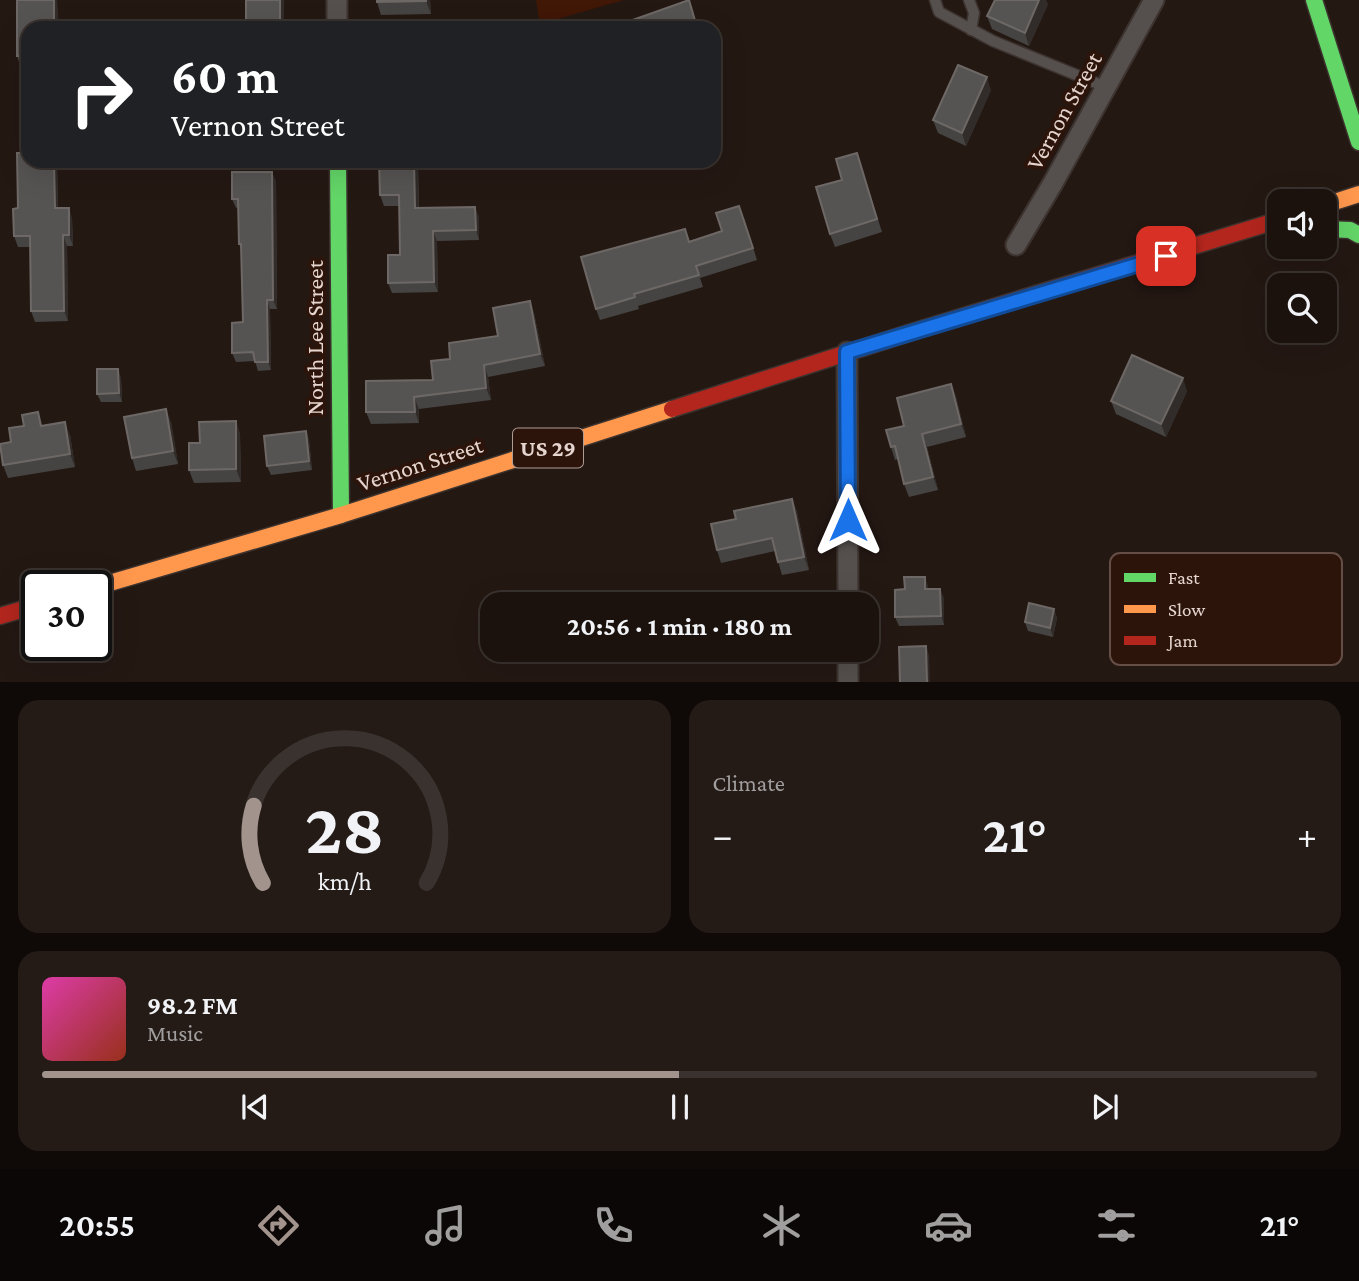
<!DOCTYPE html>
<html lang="en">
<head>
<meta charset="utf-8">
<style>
  :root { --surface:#1b120e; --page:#241b17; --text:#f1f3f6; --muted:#a09e9e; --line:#39322e; --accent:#a2938d }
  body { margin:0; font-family:"Crimson Pro",serif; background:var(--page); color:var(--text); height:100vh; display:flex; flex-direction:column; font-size:26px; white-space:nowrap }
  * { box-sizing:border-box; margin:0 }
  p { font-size:23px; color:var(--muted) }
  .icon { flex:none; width:38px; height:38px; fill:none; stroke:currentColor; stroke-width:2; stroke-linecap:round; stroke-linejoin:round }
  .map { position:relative; height:682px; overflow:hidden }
  .details { display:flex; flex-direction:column; gap:18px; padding:18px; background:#0f0a08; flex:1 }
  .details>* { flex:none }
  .hud { position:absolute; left:21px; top:21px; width:700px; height:147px; border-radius:21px; box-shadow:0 7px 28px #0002,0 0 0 2px var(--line); background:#202124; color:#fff; overflow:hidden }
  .fabs { position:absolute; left:1267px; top:189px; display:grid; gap:14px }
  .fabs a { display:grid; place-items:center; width:70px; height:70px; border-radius:14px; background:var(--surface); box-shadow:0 7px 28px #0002,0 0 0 2px var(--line); font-size:35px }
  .speed { position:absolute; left:21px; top:570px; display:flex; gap:14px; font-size:35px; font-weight:700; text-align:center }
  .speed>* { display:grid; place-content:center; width:91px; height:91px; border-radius:50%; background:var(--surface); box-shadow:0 7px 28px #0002,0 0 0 2px var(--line); line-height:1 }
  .speed .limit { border:4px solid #111; border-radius:10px; background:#fff; color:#111 }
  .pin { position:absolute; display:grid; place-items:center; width:60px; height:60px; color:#fff; margin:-30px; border-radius:14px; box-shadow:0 4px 10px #0006 }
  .me { position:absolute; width:77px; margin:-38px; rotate:0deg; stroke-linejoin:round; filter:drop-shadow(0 0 5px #0008) }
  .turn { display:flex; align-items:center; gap:24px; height:147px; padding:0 35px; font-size:32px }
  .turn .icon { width:91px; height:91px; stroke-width:2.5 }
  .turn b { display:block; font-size:49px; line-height:60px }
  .big { font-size:52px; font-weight:700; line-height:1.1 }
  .details .widget { flex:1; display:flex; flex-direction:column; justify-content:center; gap:10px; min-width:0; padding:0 24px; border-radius:21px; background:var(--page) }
  .details .dial { align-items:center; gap:0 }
  .dial svg { height:182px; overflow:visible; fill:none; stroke:var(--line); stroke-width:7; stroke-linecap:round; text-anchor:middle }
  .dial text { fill:var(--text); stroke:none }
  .song { display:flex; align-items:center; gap:21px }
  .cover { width:84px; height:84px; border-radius:10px; background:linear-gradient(135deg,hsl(320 70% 55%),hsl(10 70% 35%)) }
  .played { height:7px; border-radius:4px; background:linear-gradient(90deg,var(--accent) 50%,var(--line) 50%) }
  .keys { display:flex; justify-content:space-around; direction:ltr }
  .heat { display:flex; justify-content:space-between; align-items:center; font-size:38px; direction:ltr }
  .details .tiles { flex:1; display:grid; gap:18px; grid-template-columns:1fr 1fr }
  .widget:last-child { grid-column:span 2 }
  .trip { position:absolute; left:480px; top:592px; width:399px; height:70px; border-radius:21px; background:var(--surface); box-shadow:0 7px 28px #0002,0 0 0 2px var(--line); font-weight:700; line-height:70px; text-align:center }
  .tab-bar { display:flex; height:112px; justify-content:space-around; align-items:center; background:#0b0706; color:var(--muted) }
  .tab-bar .icon { width:49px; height:49px }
  .tab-bar .selected { color:var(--accent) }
  .tab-bar b { font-size:32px; color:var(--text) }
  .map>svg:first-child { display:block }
</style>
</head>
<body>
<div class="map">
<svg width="1359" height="683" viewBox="0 0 1359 683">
  <rect width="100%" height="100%" fill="#241813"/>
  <!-- green -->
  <polygon fill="#411706" points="536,0 624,0 540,24"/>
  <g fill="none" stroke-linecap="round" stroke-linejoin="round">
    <defs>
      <g id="lane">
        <polyline points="935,0 939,12 993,41 1106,87"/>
        <polyline points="969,0 974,13 971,30"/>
      </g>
      <g id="street">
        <polyline points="337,0 337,28"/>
        <polyline points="1016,245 1053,183 1154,0"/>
        <polyline points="847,352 848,604"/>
        <polyline points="848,649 848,683"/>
      </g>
      <g id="fast">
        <polyline points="1314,0 1359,142"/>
        <polyline points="338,161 341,515"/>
        <polyline points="1325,229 1350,230 1359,235"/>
      </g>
      <g id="slow">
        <polyline points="1325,205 1359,194"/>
        <polyline points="96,587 341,515 672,409"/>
      </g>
      <g id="jam">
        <polyline points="672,409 912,332 1279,220"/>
        <polyline points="0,616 37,605"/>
      </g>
    </defs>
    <!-- lane casing -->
    <use href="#lane" stroke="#3d332f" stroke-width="13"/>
    <!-- street casing -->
    <use href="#street" stroke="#3d332f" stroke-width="23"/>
    <!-- fast casing -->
    <use href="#fast" stroke="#3d332f" stroke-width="19"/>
    <!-- slow casing -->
    <use href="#slow" stroke="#3d332f" stroke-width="19"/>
    <!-- jam casing -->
    <use href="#jam" stroke="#3d332f" stroke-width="19"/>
    <!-- lane -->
    <use href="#lane" stroke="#55504e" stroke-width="10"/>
    <!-- street -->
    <use href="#street" stroke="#55504e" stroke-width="19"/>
    <!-- fast -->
    <use href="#fast" stroke="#63d668" stroke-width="16"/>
    <!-- slow -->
    <use href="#slow" stroke="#ff974d" stroke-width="16"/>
    <!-- jam -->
    <use href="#jam" stroke="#b3261e" stroke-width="16"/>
  </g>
  <!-- wall -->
  <g fill="#454442">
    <polygon points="17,0 57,0 58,28 28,28 28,130 26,130 22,118 21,68 17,56"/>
    <polygon points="284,0 284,28 246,28"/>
    <polygon points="430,0 431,14 381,15 377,2"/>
    <polygon points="689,0 698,28 632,28"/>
    <polygon points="1048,4 1029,46 992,29 987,16"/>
    <polygon points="991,90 966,146 938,133 933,120"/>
    <polygon points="857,153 882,232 835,247 830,234 842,180"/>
    <polygon points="379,161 459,161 459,164 418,165 419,208 479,217 479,240 437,241 438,292 392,293 388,283 400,255 400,206 384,206 380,195"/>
    <polygon points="57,163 58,208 72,218 73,246 67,246 68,321 35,322 31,311 30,247 18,247 14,236 18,208"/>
    <polygon points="276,181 277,309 270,309 271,370 258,371 255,361 236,362 232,353 243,322 242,251 239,244 238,207 236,208 232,199"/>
    <polygon points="744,218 757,260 700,278 703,287 638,306 639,309 600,320 596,309 685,229 689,241 722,231"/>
    <polygon points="530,301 534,313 545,366 488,377 491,400 419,409 419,423 371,424 366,412 433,380 450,359 498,336"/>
    <polygon points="121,378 122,402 101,402 97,394"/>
    <polygon points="951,384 956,397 966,437 927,447 938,490 909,497 904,484 898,459 895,460 891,447 904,426"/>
    <polygon points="1187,391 1166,437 1116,414 1111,401"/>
    <polygon points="236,421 240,434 241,482 194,483 189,470 200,443"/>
    <polygon points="171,422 178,464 136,471 132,458"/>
    <polygon points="43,426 70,435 75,467 8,478 3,465 11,442"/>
    <polygon points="306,431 309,440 312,470 271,475 267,466"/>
    <polygon points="792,499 797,512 809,570 782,575 775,551 721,563 717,550 736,519"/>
    <polygon points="928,586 928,589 944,598 944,625 899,626 895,617 905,589"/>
    <polygon points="1054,609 1057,618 1053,637 1028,631 1025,622"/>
  </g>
  <!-- shaded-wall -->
  <g fill="#312c29">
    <polygon points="54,0 57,0 58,28 54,28"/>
    <polygon points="280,0 284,0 284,28 280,20"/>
    <polygon points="426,0 430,0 431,14 426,1"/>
    <polygon points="1039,0 1046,0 1048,4 1029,46 1025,33"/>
    <polygon points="987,77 991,90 966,146 962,133"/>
    <polygon points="54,161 57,161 57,163 58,218 55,208"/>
    <polygon points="414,161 416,161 418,165 419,218 415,208"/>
    <polygon points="272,172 276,181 277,309 273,300"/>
    <polygon points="475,207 479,217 479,240 476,230"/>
    <polygon points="69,208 72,218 73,246 69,235"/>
    <polygon points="433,231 437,241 438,292 434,282"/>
    <polygon points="63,235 67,246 68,321 64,311"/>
    <polygon points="267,300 270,309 271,370 268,362"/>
    <polygon points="530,301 534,313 545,366 540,354"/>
    <polygon points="484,365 488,377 491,400 486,388"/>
    <polygon points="118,369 121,378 122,402 119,393"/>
    <polygon points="1183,378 1187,391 1166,437 1161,424"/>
    <polygon points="951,384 956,397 966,437 961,424"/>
    <polygon points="414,397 419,409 419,423 415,412"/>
    <polygon points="166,409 171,422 178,464 173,451"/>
    <polygon points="236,421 240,434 241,482 236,469"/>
    <polygon points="65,422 70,435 75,467 70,454"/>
    <polygon points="306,431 309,440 312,470 309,461"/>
    <polygon points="922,434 927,447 938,490 933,477"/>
    <polygon points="792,499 797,512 809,570 804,557"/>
    <polygon points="925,577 928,586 928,598 925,589"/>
    <polygon points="940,589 944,598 944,625 941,616"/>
    <polygon points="1054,609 1057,618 1053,637 1050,628"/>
    <polygon points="926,646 929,655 930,683 927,683"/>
  </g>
  <!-- building -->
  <g fill="#565452" stroke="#6d6865" stroke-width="2">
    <polygon points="17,0 54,0 54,28 28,28 28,118 22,118 21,56 17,56"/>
    <polygon points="246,0 280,0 280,20 270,20 270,28 246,28"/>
    <polygon points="377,0 426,0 426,1 377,2"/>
    <polygon points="689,0 696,24 685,28 632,28 630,21"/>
    <polygon points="995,0 1039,0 1025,33 987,16"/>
    <polygon points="958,65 987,77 962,133 933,120"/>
    <polygon points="17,153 28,153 28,161 54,161 55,208 69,208 69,235 63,235 64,311 31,311 30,236 14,236 13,209 18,208"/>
    <polygon points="857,153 877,219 830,234 816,187 842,180 836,159"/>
    <polygon points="379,161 414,161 415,208 475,207 476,230 433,231 434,282 388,283 388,255 400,255 399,195 380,195"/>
    <polygon points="232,172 272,172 273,300 267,300 268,362 255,362 253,352 232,353 232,323 243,322 241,244 239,244 238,199 232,199"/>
    <polygon points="739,206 753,248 696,266 699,275 634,294 635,297 596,309 581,257 685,229 689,242 722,231 716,213"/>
    <polygon points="530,301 540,354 484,365 486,388 414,397 415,412 366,412 366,381 433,380 431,361 450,359 449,343 498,336 493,308"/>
    <polygon points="1132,355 1183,378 1161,424 1111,401"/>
    <polygon points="97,369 118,369 119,393 97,394"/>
    <polygon points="951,384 961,424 922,434 933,477 904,484 895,446 891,447 886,430 904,426 897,398"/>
    <polygon points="166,409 173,451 132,458 124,417"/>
    <polygon points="38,412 41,426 65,422 70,454 3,465 0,444 11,442 9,428 24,426 22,415"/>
    <polygon points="236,421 236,469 189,470 189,443 200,443 199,422"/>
    <polygon points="306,431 309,461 267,466 264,436"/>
    <polygon points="792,499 804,557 778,562 772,538 717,550 711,524 736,519 734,511"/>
    <polygon points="904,577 925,577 925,589 940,589 941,616 895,617 895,590 905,589"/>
    <polygon points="1029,603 1054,609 1050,628 1025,622"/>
    <polygon points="926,646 927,683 900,683 899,647"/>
  </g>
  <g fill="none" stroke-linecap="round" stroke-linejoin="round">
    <defs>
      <polyline id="route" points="848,520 847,352 1166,256"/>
    </defs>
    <!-- route casing -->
    <use href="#route" stroke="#114b97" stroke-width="18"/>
    <!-- route -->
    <use href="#route" stroke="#1a73e8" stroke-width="12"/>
  </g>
  <g text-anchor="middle" stroke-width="7" stroke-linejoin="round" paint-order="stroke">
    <!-- shield labels -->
    <rect fill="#2c140b" stroke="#ae9b94" stroke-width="2" x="513" y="428.5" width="70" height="39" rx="5"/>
    <g font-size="23" font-weight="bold" fill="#e6d5ce">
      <text x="548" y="456">US 29</text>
    </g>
    <!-- street labels -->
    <g font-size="24" fill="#e6d5ce" stroke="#2c140b">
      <text transform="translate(1064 111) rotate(-61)" y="8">Vernon Street</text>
      <text transform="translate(315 338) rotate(-90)" y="8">North Lee Street</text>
      <text transform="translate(420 464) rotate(-18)" y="8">Vernon Street</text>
    </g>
  </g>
  <!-- legend -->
  <rect x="1110" y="553" width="232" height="112" rx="10" fill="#2c140b" stroke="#644e46" stroke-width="2"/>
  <rect x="1124" y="573" width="32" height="9" fill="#63d668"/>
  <rect x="1124" y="605" width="32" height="8" fill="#ff974d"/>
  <rect x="1124" y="636" width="32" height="9" fill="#b3261e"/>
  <g font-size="19" fill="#e6d5ce">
    <text x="1168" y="584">Fast</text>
    <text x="1168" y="616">Slow</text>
    <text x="1168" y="647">Jam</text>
  </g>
</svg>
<div class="fabs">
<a><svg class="icon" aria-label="sound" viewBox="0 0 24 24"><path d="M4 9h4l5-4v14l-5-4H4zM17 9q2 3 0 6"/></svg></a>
<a><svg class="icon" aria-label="search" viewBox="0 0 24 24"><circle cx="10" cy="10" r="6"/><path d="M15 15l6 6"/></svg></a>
</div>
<div class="speed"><div class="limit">30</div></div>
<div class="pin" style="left:1166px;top:256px;background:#d93025"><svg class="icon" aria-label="arrive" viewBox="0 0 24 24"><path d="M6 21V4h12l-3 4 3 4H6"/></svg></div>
<svg class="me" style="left:848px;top:520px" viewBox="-20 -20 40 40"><path d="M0-17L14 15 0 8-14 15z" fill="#1a73e8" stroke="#fff" stroke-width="4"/></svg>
<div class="trip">20:56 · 1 min · 180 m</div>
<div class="hud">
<div class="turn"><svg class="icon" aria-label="right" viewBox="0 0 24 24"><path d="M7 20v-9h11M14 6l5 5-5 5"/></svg><div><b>60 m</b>Vernon Street</div></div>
</div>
</div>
<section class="details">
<div class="tiles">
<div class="widget dial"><svg viewBox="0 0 100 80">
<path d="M14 69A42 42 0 1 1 86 69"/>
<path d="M14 69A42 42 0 0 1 10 35" stroke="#a2938d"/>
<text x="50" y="56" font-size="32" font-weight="700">28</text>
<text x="50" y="72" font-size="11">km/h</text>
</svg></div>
<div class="widget"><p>Climate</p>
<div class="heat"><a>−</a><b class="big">21°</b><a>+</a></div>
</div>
<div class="widget">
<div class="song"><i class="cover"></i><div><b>98.2 FM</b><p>Music</p></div></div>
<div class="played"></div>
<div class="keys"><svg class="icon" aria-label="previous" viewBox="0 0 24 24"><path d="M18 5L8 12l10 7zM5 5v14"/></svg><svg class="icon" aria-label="pause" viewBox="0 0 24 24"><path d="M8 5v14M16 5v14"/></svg><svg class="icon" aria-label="next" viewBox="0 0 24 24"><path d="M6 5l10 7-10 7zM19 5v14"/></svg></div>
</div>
</div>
</section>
<nav class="tab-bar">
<b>20:55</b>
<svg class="icon selected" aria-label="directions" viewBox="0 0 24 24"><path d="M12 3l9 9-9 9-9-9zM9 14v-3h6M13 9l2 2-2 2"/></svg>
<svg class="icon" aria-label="music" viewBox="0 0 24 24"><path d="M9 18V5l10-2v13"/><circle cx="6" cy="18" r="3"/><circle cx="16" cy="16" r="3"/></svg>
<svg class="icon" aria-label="phone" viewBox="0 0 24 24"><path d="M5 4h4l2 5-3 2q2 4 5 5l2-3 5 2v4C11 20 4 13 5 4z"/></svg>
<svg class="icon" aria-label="climate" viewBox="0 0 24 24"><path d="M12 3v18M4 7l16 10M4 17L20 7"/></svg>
<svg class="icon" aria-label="car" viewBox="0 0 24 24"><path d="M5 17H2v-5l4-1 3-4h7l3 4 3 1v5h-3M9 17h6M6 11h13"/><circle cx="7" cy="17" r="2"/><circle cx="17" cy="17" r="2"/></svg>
<svg class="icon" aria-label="filters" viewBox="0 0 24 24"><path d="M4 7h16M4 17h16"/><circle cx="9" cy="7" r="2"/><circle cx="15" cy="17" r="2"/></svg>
<b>21°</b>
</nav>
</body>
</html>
